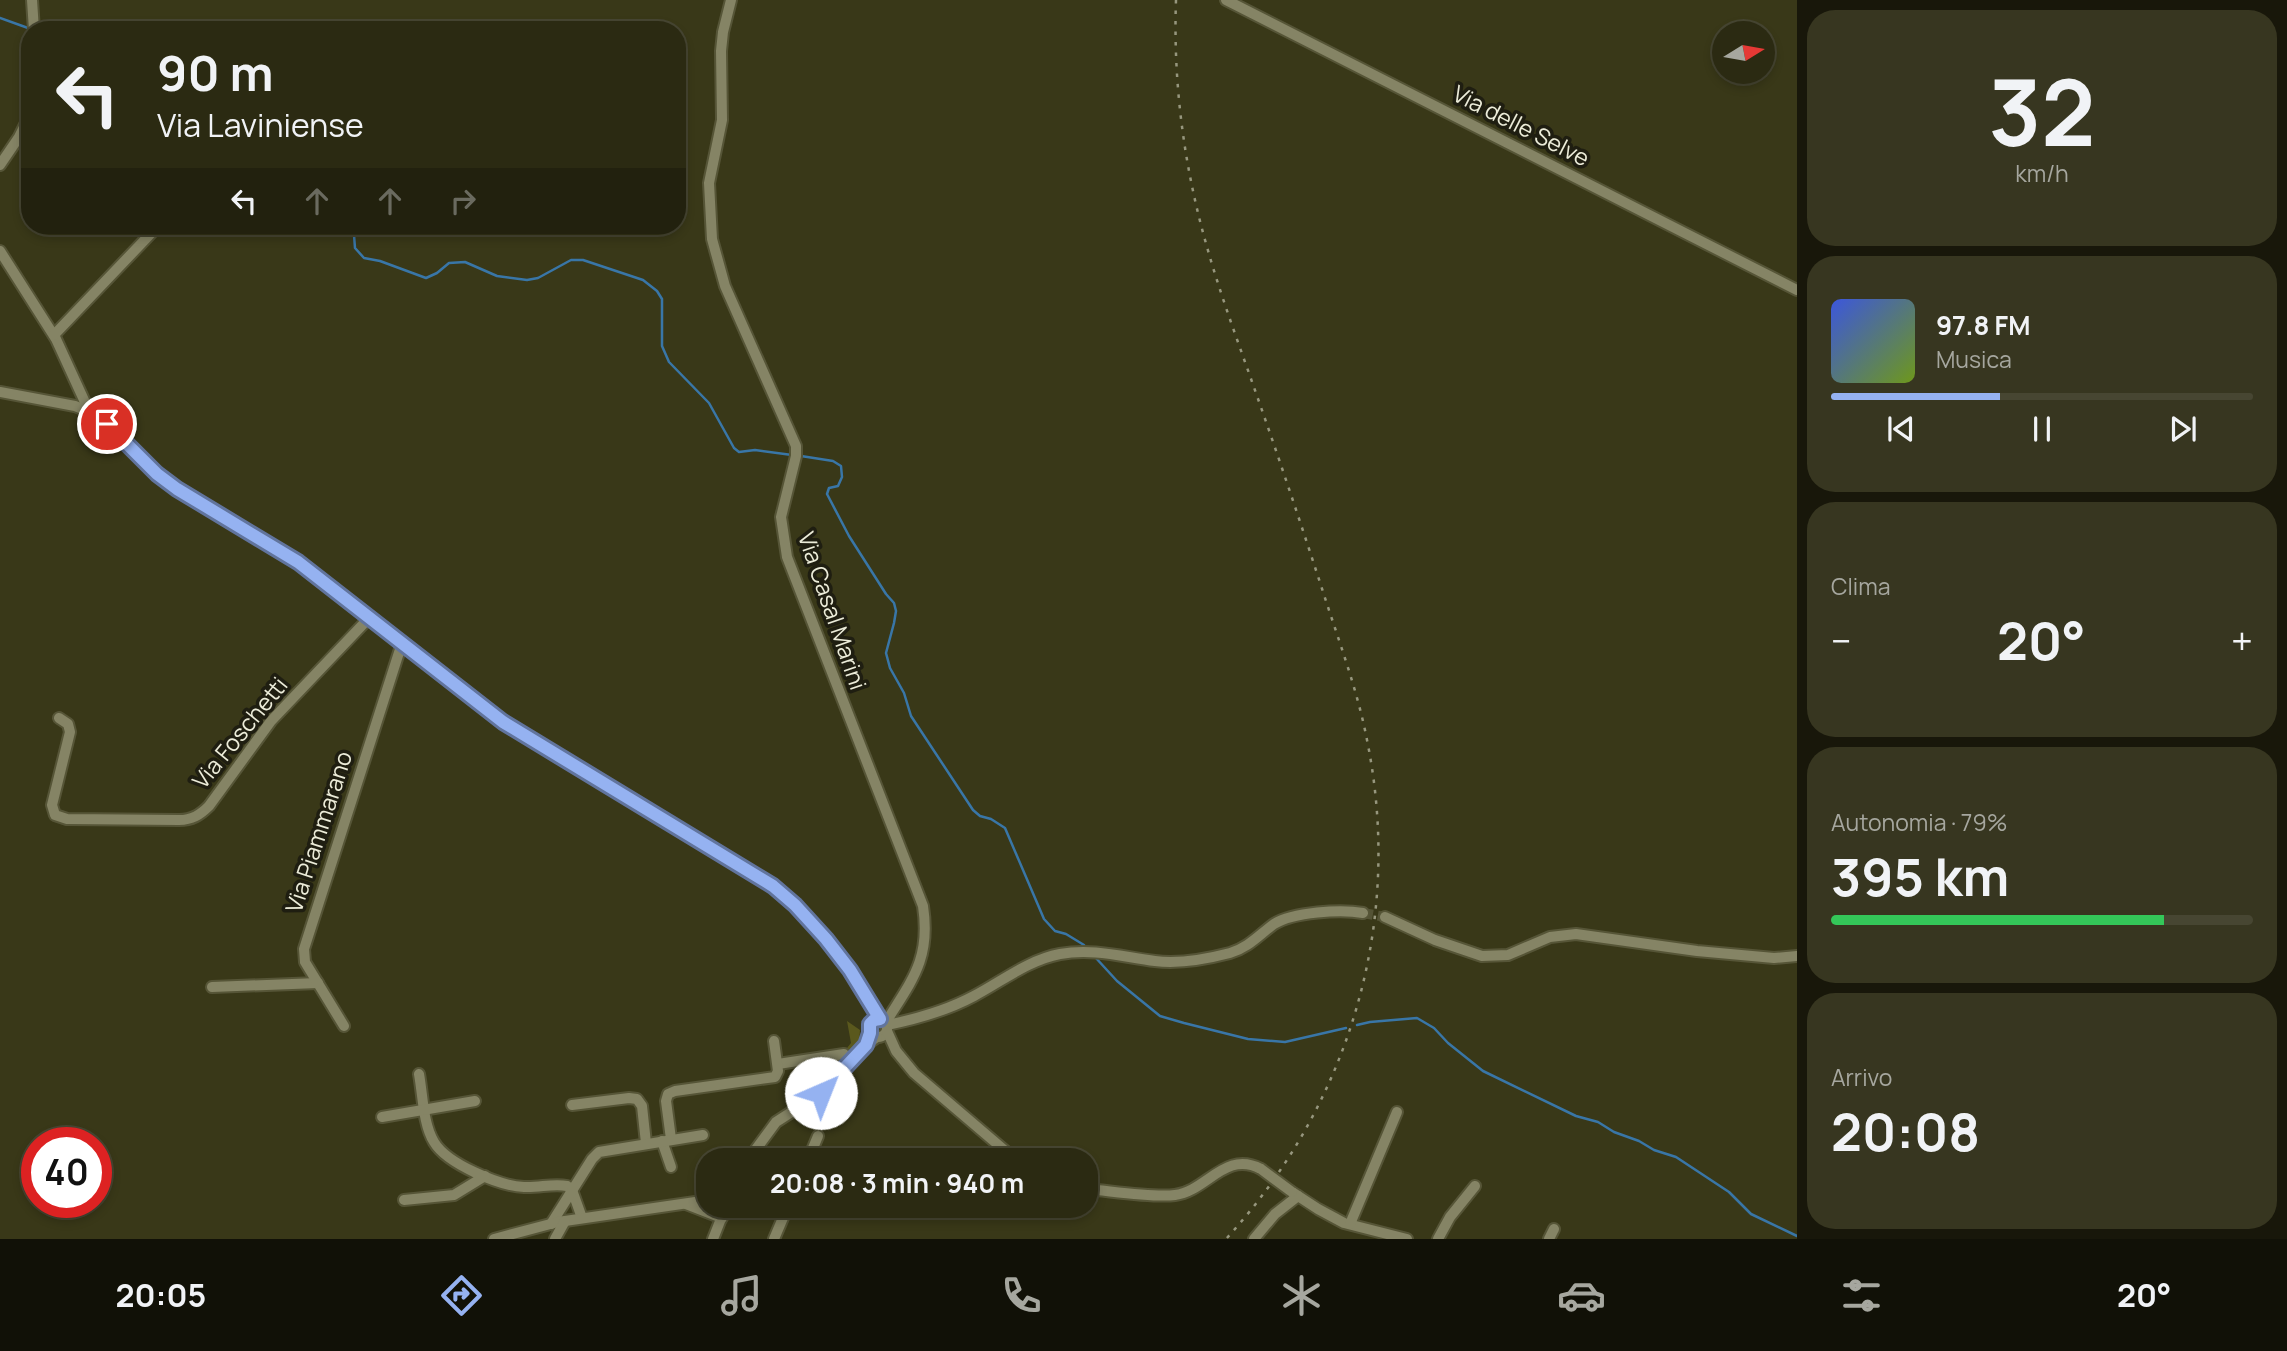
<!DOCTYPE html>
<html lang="it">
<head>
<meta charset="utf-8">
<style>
  :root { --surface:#2b2a12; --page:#373620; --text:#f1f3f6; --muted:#a6a79f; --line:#474632; --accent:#95b2f1 }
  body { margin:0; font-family:Manrope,sans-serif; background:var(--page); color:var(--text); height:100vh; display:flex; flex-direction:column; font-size:26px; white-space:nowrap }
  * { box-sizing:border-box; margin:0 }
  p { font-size:23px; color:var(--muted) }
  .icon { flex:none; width:38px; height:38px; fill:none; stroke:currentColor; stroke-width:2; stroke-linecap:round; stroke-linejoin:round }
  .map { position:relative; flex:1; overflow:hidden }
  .panel { display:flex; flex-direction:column; gap:10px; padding:10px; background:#18170a; width:490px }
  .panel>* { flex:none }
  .top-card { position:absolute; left:21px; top:21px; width:665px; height:214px; border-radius:28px; box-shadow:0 4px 10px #0003,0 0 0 2px var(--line); background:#2b2a12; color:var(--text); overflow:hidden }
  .needle { width:46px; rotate:79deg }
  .controls { position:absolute; left:1712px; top:21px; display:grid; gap:14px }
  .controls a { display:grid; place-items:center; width:63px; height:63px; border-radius:50%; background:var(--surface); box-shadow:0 4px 10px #0003,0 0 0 2px var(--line); font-size:35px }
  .speed { position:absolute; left:21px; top:1127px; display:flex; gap:14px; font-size:35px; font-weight:700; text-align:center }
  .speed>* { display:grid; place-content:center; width:91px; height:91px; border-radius:50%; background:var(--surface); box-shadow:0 4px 10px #0003,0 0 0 2px var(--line); line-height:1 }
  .speed .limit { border:10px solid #d22; background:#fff; color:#111 }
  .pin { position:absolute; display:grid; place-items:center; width:60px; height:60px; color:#fff; margin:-30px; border:4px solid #fff; border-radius:50%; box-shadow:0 2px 7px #0007 }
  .me { position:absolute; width:77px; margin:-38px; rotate:44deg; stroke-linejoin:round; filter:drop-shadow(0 0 5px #0008) }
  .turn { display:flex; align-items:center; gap:24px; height:147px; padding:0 21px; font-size:32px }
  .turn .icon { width:91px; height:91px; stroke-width:2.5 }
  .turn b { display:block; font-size:49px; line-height:60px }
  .lanes { display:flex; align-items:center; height:66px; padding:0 21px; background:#0003; justify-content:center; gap:35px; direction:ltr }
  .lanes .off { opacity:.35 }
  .big { font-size:52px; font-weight:700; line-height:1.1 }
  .panel .card { flex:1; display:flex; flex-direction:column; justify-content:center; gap:10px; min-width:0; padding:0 24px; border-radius:28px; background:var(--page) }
  .panel .dial { align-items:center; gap:0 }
  .dial b { font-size:91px; line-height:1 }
  .song { display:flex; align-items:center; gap:21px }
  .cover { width:84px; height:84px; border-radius:10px; background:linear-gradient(135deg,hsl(230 70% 55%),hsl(80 70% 35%)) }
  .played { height:7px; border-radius:4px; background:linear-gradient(90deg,var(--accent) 40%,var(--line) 40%) }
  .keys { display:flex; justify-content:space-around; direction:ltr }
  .heat { display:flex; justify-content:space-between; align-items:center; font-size:38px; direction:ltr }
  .charge { height:10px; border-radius:5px; background:linear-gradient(90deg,#34c759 79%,var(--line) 0) }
  .trip { position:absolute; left:696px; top:1148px; width:402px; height:70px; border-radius:28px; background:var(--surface); box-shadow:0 4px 10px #0003,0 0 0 2px var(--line); font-weight:700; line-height:70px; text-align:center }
  .tabs { display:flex; height:112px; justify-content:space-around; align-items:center; background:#111107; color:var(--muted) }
  .tabs .icon { width:49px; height:49px }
  .tabs .on { color:var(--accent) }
  .tabs b { font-size:32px; color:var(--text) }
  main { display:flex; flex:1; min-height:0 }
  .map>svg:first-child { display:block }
</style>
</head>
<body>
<main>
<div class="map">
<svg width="1797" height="1239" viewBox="0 0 1797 1239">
  <rect width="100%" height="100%" fill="#393818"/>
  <!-- green -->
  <polygon fill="#5a581d" points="847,1021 860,1030 859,1043 822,1086 805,1099 793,1101 791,1084 805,1082 803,1063 839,1058 851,1043"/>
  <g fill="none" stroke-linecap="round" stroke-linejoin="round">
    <!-- stream -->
    <g stroke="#3976a7" stroke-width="2.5">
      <polyline points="0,18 28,28"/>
      <polyline points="358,226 354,235 355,248 364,258 380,261 426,278 437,273 449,263 465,262 497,276 527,280 538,278 571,260 583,260 643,280 657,291 662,299 662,346 669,362 709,403 734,448 739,452 755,450 792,455"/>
      <polyline points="801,456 833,461 841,466 842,477 838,486 829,488 827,494 849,536 886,594 894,603 896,611 894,623 886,653 890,668 904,693 911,716 973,810 980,816 991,819 1005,828 1044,919 1055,931 1066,934 1084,945"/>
      <polyline points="1095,957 1117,981 1160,1016 1184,1023 1248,1039 1285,1042 1346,1028"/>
      <polyline points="1357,1025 1370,1022 1417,1018 1434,1028 1448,1043 1483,1071 1576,1116 1598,1122 1614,1132 1639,1141 1654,1150 1676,1157 1729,1192 1751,1214 1797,1236"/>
    </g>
    <!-- minor-tunnel -->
    <polyline stroke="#545335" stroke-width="10" stroke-dasharray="10 5" stroke-linecap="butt" points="1363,913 1385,917"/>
    <defs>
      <g id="minor">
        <polyline points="32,0 34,30"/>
        <path d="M 731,0 L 723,32 L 721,51 L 722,120 L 709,183 L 712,239 L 725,286 L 796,446 L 796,456 L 781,517 L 787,557 L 923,906 C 931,959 912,980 886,1022"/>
        <polyline points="1226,0 1797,290"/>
        <polyline points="0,165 19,137 30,115"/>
        <polyline points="0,251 56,339 89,411"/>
        <polyline points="54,335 158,226"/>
        <path d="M 0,392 L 75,406 L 95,414 L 170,484 L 304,567 L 507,725 L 773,886 C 819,923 850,969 880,1019"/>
        <path d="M 59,718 L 68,724 L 70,732 L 52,805 L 55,815 L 67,819 L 179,820 C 192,820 200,815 209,806 L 271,721 L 370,617"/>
        <polyline points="1385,917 1435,940 1482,956 1508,955 1550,937 1576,934 1697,951 1774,958 1797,956"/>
        <polyline points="212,987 318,983"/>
        <circle cx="878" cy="1028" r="9"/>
        <path d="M 887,1025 C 917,1019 946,1011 974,996 C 1001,982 1028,960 1060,954 C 1093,948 1123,957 1155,961 C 1178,964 1207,959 1230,953 C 1248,948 1259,935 1274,924 C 1293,912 1341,909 1363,913"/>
        <polyline points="344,1026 305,962 304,949 402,643"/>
        <polyline points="887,1031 896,1051 914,1073 1016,1160"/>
        <polyline points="778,1064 844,1054"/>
        <path d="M 419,1074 C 423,1096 423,1124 434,1142 C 447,1164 500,1186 524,1187 C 539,1188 553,1183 567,1186 L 572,1190 L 582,1218"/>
        <polyline points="572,1105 629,1098 637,1099 642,1106 646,1143"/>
        <polyline points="382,1117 475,1101"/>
        <polyline points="671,1139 666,1101 668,1094 675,1091 775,1077 778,1071 774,1041"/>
        <polyline points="662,1141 671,1167"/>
        <polyline points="748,1160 776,1122 821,1093 866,1045 877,1037"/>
        <polyline points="808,1160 818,1136"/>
        <path d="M 1087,1189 C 1111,1191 1153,1198 1175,1195 C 1207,1191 1225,1150 1261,1169"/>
        <polyline points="1292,1192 1318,1209 1344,1223 1407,1239"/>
        <polyline points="404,1200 454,1195 485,1176"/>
        <polyline points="686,1204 722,1218"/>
        <polyline points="551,1224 592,1159 599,1152 703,1135"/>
        <polyline points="1350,1224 1397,1112"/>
        <polyline points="494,1239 558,1222 709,1200"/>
        <polyline points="555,1239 565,1221"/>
        <polyline points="713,1239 726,1206"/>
        <polyline points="774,1239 788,1206"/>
        <polyline points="1254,1239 1275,1214 1298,1196"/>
        <polyline points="1438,1239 1450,1217 1475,1186"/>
        <polyline points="1549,1239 1554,1229"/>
      </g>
    </defs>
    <!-- minor casing -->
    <use href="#minor" stroke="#565537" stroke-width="14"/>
    <!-- minor -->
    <use href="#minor" stroke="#858465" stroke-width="10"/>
    <!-- rail -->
    <path stroke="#97977e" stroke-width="2.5" stroke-dasharray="3.5 7" stroke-linecap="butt" d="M 1176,0 C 1173,83 1184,167 1207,247 C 1221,297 1240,347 1257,396 C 1281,464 1304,533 1326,601 C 1341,647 1358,693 1367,740 C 1404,922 1350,1103 1226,1239"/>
    <defs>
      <polyline id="minor-bridge" points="1261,1169 1292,1192"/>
    </defs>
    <!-- minor-bridge casing -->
    <use href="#minor-bridge" stroke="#565537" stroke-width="14" stroke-linecap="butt"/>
    <!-- minor-bridge -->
    <use href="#minor-bridge" stroke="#858465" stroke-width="10"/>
  </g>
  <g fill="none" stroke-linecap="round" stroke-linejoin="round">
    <defs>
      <polyline id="route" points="107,424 157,474 177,489 298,562 503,722 773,886 795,905 826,939 850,970 880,1019 874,1020 870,1024 870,1033 866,1045 821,1093"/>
    </defs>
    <!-- route casing -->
    <use href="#route" stroke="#61749d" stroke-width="18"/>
    <!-- route -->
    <use href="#route" stroke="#95b2f1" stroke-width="12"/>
  </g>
  <g text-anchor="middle" stroke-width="7" stroke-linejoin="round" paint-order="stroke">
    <!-- street labels -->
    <g font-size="23" fill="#ececd9" stroke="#1f1e11">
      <text transform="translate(1521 126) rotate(27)" y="8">Via delle Selve</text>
      <text transform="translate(832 611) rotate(71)" y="8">Via Casal Marini</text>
      <text transform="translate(240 733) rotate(-51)" y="8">Via Foschetti</text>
      <text transform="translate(319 832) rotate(-72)" y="8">Via Piammarano</text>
    </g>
  </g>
</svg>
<div class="controls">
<a><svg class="needle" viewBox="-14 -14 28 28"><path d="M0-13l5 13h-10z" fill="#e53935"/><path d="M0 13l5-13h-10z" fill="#a6a79f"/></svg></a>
</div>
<div class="speed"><div class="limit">40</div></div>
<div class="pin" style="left:107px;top:424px;background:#d93025"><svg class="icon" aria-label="arrive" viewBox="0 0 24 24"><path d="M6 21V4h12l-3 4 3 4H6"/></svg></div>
<svg class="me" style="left:821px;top:1093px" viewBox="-20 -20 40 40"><circle r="19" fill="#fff"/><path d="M0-13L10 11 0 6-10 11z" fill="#95b2f1"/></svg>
<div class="trip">20:08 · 3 min · 940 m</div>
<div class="top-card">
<div class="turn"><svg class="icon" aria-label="left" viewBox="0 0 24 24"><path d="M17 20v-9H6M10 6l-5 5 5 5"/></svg><div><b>90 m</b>Via Laviniense</div></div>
<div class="lanes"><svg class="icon" aria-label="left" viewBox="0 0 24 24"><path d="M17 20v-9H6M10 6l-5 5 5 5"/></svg><svg class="icon off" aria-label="ahead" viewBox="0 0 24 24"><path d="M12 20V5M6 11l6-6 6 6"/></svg><svg class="icon off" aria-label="ahead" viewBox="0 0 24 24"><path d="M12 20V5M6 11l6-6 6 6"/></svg><svg class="icon off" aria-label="right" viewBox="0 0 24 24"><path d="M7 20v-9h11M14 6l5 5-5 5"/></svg></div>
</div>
</div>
<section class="panel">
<div class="card dial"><b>32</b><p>km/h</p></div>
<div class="card">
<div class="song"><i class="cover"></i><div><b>97.8 FM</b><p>Musica</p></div></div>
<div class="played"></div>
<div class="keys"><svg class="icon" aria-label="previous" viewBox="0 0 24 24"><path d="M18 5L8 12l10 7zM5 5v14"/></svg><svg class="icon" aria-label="pause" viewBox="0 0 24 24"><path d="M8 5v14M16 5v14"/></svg><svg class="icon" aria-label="next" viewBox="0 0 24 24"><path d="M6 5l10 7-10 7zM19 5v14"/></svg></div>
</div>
<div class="card"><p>Clima</p>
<div class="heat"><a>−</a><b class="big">20°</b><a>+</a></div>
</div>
<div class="card"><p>Autonomia · 79%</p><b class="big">395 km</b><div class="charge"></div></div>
<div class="card"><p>Arrivo</p><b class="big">20:08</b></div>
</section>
</main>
<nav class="tabs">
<b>20:05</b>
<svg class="icon on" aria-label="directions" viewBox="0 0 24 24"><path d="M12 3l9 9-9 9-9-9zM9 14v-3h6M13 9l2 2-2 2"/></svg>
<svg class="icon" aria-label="music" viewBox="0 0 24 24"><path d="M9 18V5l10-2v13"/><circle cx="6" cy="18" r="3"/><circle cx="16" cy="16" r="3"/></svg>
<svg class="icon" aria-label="phone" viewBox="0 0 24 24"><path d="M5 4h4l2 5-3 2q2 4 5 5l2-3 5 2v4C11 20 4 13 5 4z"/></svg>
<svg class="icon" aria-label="climate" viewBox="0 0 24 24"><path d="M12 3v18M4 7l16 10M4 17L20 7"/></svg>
<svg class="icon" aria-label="car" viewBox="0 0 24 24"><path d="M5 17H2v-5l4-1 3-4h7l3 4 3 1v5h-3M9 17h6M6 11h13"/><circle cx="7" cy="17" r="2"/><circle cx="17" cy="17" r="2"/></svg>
<svg class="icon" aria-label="filters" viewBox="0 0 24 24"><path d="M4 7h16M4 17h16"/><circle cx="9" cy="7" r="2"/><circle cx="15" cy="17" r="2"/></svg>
<b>20°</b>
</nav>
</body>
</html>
